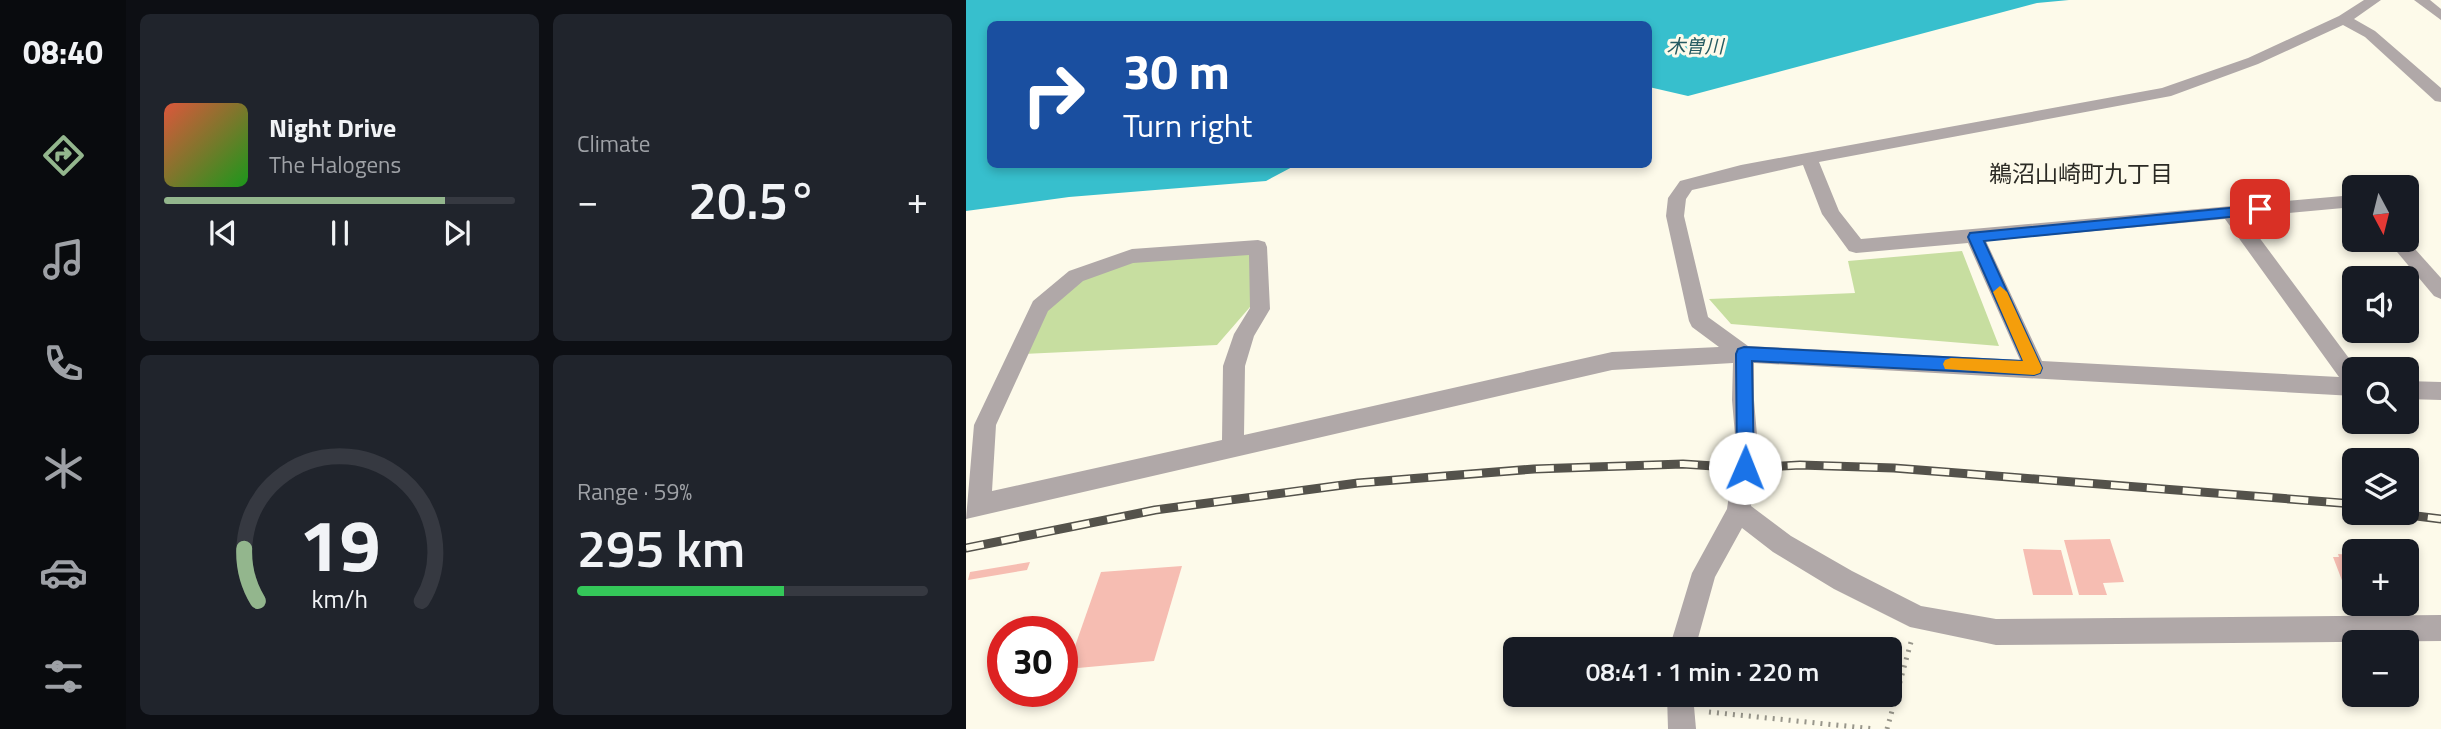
<!DOCTYPE html>
<html lang="en">
<head>
<meta charset="utf-8">
<style>
  :root { --surface:#171b24; --page:#20242c; --text:#f1f3f6; --muted:#9ea1a6; --line:#363941; --accent:#93b68d }
  body { margin:0; font-family:"Titillium Web","Noto Sans JP",sans-serif; background:var(--page); color:var(--text); height:100vh; display:flex; flex-direction:column; font-size:26px; white-space:nowrap }
  * { box-sizing:border-box; margin:0 }
  p { font-size:23px; color:var(--muted) }
  .icon { flex:none; width:38px; height:38px; fill:none; stroke:currentColor; stroke-width:2; stroke-linecap:round; stroke-linejoin:round }
  .map { position:relative; flex:1; overflow:hidden }
  .details { display:flex; flex-direction:column; gap:14px; padding:14px; background:#0d0f14; width:840px }
  .details>* { flex:none }
  .guide { position:absolute; left:21px; top:21px; width:665px; height:147px; border-radius:10px; box-shadow:0 4px 10px #0003; background:#1a4fa0; color:#fff; overflow:hidden }
  .needle { width:46px; rotate:173deg }
  .tools { position:absolute; left:1376px; top:175px; display:grid; gap:14px }
  .tools a { display:grid; place-items:center; width:77px; height:77px; border-radius:10px; background:var(--surface); box-shadow:0 4px 10px #0003; font-size:35px }
  .speed { position:absolute; left:21px; top:616px; display:flex; gap:14px; font-size:35px; font-weight:700; text-align:center }
  .speed>* { display:grid; place-content:center; width:91px; height:91px; border-radius:50%; background:var(--surface); box-shadow:0 4px 10px #0003; line-height:1 }
  .speed .limit { border:10px solid #d22; background:#fff; color:#111 }
  .pin { position:absolute; display:grid; place-items:center; width:60px; height:60px; color:#fff; margin:-30px; border-radius:14px; box-shadow:0 4px 10px #0006 }
  .me { position:absolute; width:77px; margin:-38px; rotate:1deg; stroke-linejoin:round; filter:drop-shadow(0 0 5px #0008) }
  .turn { display:flex; align-items:center; gap:24px; height:147px; padding:0 21px; font-size:32px }
  .turn .icon { width:91px; height:91px; stroke-width:2.5 }
  .turn b { display:block; font-size:49px; line-height:60px }
  .big { font-size:52px; font-weight:600; line-height:1.1 }
  .details .card { flex:1; display:flex; flex-direction:column; justify-content:center; gap:10px; min-width:0; padding:0 24px; border-radius:10px; background:var(--page) }
  .details .dial { align-items:center; gap:0 }
  .dial svg { height:182px; overflow:visible; fill:none; stroke:var(--line); stroke-width:7; stroke-linecap:round; text-anchor:middle }
  .dial text { fill:var(--text); stroke:none }
  .song { display:flex; align-items:center; gap:21px }
  .cover { width:84px; height:84px; border-radius:10px; background:linear-gradient(135deg,hsl(10 70% 55%),hsl(120 70% 35%)) }
  .played { height:7px; border-radius:4px; background:linear-gradient(90deg,var(--accent) 80%,var(--line) 80%) }
  .keys { display:flex; justify-content:space-around; direction:ltr }
  .heat { display:flex; justify-content:space-between; align-items:center; font-size:38px; direction:ltr }
  .charge { height:10px; border-radius:5px; background:linear-gradient(90deg,#34c759 59%,var(--line) 0) }
  .details .tiles { flex:1; display:grid; gap:14px; grid-template-columns:repeat(2,1fr) }
  .trip { position:absolute; left:537px; top:637px; width:399px; height:70px; border-radius:10px; background:var(--surface); box-shadow:0 4px 10px #0003; font-weight:600; line-height:70px; text-align:center }
  main { display:flex; flex:1; min-height:0 }
  .tabs { display:flex; flex-direction:column; width:126px; justify-content:space-around; align-items:center; background:#090b0e; color:var(--muted) }
  .tabs .icon { width:49px; height:49px }
  .tabs .selected { color:var(--accent) }
  .tabs b { font-size:32px; color:var(--text) }
  .map>svg:first-child { display:block }
</style>
</head>
<body>
<main>
<nav class="tabs">
<b>08:40</b>
<svg class="icon selected" aria-label="directions" viewBox="0 0 24 24"><path d="M12 3l9 9-9 9-9-9zM9 14v-3h6M13 9l2 2-2 2"/></svg>
<svg class="icon" aria-label="music" viewBox="0 0 24 24"><path d="M9 18V5l10-2v13"/><circle cx="6" cy="18" r="3"/><circle cx="16" cy="16" r="3"/></svg>
<svg class="icon" aria-label="phone" viewBox="0 0 24 24"><path d="M5 4h4l2 5-3 2q2 4 5 5l2-3 5 2v4C11 20 4 13 5 4z"/></svg>
<svg class="icon" aria-label="climate" viewBox="0 0 24 24"><path d="M12 3v18M4 7l16 10M4 17L20 7"/></svg>
<svg class="icon" aria-label="car" viewBox="0 0 24 24"><path d="M5 17H2v-5l4-1 3-4h7l3 4 3 1v5h-3M9 17h6M6 11h13"/><circle cx="7" cy="17" r="2"/><circle cx="17" cy="17" r="2"/></svg>
<svg class="icon" aria-label="filters" viewBox="0 0 24 24"><path d="M4 7h16M4 17h16"/><circle cx="9" cy="7" r="2"/><circle cx="15" cy="17" r="2"/></svg>
</nav>
<section class="details">
<div class="tiles">
<div class="card">
<div class="song"><i class="cover"></i><div><b>Night Drive</b><p>The Halogens</p></div></div>
<div class="played"></div>
<div class="keys"><svg class="icon" aria-label="previous" viewBox="0 0 24 24"><path d="M18 5L8 12l10 7zM5 5v14"/></svg><svg class="icon" aria-label="pause" viewBox="0 0 24 24"><path d="M8 5v14M16 5v14"/></svg><svg class="icon" aria-label="next" viewBox="0 0 24 24"><path d="M6 5l10 7-10 7zM19 5v14"/></svg></div>
</div>
<div class="card"><p>Climate</p>
<div class="heat"><a>−</a><b class="big">20.5°</b><a>+</a></div>
</div>
<div class="card dial"><svg viewBox="0 0 100 80">
<path d="M14 69A42 42 0 1 1 86 69"/>
<path d="M14 69A42 42 0 0 1 8 46" stroke="#93b68d"/>
<text x="50" y="56" font-size="32" font-weight="700">19</text>
<text x="50" y="72" font-size="11">km/h</text>
</svg></div>
<div class="card"><p>Range · 59%</p><b class="big">295 km</b><div class="charge"></div></div>
</div>
</section>
<div class="map">
<svg width="1475" height="729" viewBox="0 0 1475 729">
  <rect width="100%" height="100%" fill="#fdfaea"/>
  <!-- green -->
  <g fill="#c7dea0">
    <polygon points="996,251 1033,346 765,324 743,299 889,293 882,261"/>
    <path d="M 285,252 L 284,307 L 251,345 L 57,354 C 64,339 70,317 81,305 C 133,250 215,256 285,252 Z"/>
  </g>
  <!-- water -->
  <polygon fill="#37bfcd" points="0,0 1103,0 1071,3 722,96 683,87 682,24 24,24 24,164 330,165 300,181 103,197 0,211"/>
  <!-- building -->
  <g fill="#f6bdb2">
    <polygon points="1144,539 1158,582 1137,583 1141,595 1113,595 1098,540"/>
    <polygon points="1057,549 1095,550 1107,595 1067,595"/>
    <polygon points="1372,554 1387,555 1388,585 1377,583 1367,557 1373,557"/>
    <polygon points="64,562 61,570 2,580 4,572"/>
    <polygon points="216,566 188,661 101,669 135,572"/>
    <polygon points="1440,566 1450,591 1440,590"/>
  </g>
  <g fill="none" stroke-linecap="round" stroke-linejoin="round">
    <!-- path -->
    <g stroke="#98968b" stroke-width="5" stroke-dasharray="2 6" stroke-linecap="butt">
      <polyline points="743,712 909,729"/>
      <polyline points="921,729 945,642"/>
    </g>
    <!-- minor -->
    <g fill="#b0a8a8" fill-rule="evenodd">
      <path d="M 1398,0 L 1415,0 L 1388,19 L 1409,31 L 1475,88 L 1475,102 L 1469,101 L 1399,37 L 1377,25 L 1292,64 L 1205,96 L 853,162 L 873,211 L 895,239 L 1388,195 L 1388,207 L 1278,217 L 1391,369 L 1388,369 L 1388,396 L 788,363 L 788,400 L 792,447 L 785,506 L 825,536 L 886,571 L 955,606 L 1030,619 L 1475,615 L 1475,641 L 1030,645 L 944,627 L 868,589 L 807,552 L 776,528 L 749,577 L 729,649 L 703,649 L 726,573 L 761,509 L 770,447 L 766,400 L 767,363 L 646,370 L 0,519 L 8,425 L 67,301 L 103,271 L 166,249 L 292,240 L 299,242 L 301,247 L 304,309 L 288,336 L 279,366 L 278,435 L 646,352 L 753,347 L 726,327 L 723,321 L 700,216 L 702,198 L 714,181 L 775,165 L 1196,88 L 1282,58 L 1373,16 ZM 837,165 L 856,214 L 883,251 L 890,253 L 1002,243 L 1054,360 L 782,346 L 742,317 L 718,216 L 720,199 L 726,190 ZM 1259,219 L 1373,377 L 1076,361 L 1020,241 ZM 283,255 L 284,308 L 268,334 L 257,366 L 256,440 L 26,491 L 30,425 L 82,311 L 117,281 L 167,263 Z"/>
      <polygon points="1448,0 1464,0 1475,9 1475,20"/>
      <polygon points="1440,239 1475,278 1475,299 1468,296 1421,240"/>
      <polygon points="1440,381 1475,382 1475,400 1440,399"/>
      <polygon points="701,695 727,695 730,729 702,729"/>
    </g>
    <defs>
      <g id="rail">
        <polyline points="1426,513 1475,519"/>
        <polyline points="0,548 189,510 392,483 568,469 717,464 779,468 834,465 928,468 1388,504"/>
      </g>
    </defs>
    <!-- rail casing -->
    <use href="#rail" stroke="#54524b" stroke-width="9"/>
    <!-- rail -->
    <use href="#rail" stroke="#fdfaea" stroke-width="6" stroke-dasharray="18" stroke-linecap="butt"/>
  </g>
  <!-- route -->
  <polygon fill="#1a73e8" stroke="#114b97" stroke-width="2" points="1294,205 1301,209 1294,214 1018,241 1076,368 1074,373 1068,375 786,361 788,468 785,473 779,475 773,473 771,468 770,354 772,349 778,347 1057,361 1002,237 1004,233"/>
  <!-- slow -->
  <polygon fill="#f59e0b" points="1034,286 1041,292 1076,368 1074,373 1068,375 979,369 977,364 979,360 985,358 1057,361 1027,292"/>
  <g text-anchor="middle" stroke-width="6" stroke-linejoin="round" paint-order="stroke">
    <!-- far-water labels -->
    <g font-size="19" font-style="italic" fill="#265c62" stroke="#fdfaea">
      <text x="729" y="53">木曽川</text>
    </g>
    <!-- neighbourhood labels -->
    <g font-size="23" fill="#2b2a24" stroke="#fdfaea">
      <text x="1115" y="182">鵜沼山崎町九丁目</text>
    </g>
  </g>
</svg>
<div class="tools">
<a><svg class="needle" viewBox="-14 -14 28 28"><path d="M0-13l5 13h-10z" fill="#e53935"/><path d="M0 13l5-13h-10z" fill="#9ea1a6"/></svg></a>
<a><svg class="icon" aria-label="sound" viewBox="0 0 24 24"><path d="M4 9h4l5-4v14l-5-4H4zM17 9q2 3 0 6"/></svg></a>
<a><svg class="icon" aria-label="search" viewBox="0 0 24 24"><circle cx="10" cy="10" r="6"/><path d="M15 15l6 6"/></svg></a>
<a><svg class="icon" aria-label="layers" viewBox="0 0 24 24"><path d="M12 4l9 5-9 5-9-5zM3 14l9 5 9-5"/></svg></a>
<a>+</a>
<a>−</a>
</div>
<div class="speed"><div class="limit">30</div></div>
<div class="pin" style="left:1294px;top:209px;background:#d93025"><svg class="icon" aria-label="arrive" viewBox="0 0 24 24"><path d="M6 21V4h12l-3 4 3 4H6"/></svg></div>
<svg class="me" style="left:779px;top:468px" viewBox="-20 -20 40 40"><circle r="19" fill="#fff"/><path d="M0-13L10 11 0 6-10 11z" fill="#1a73e8"/></svg>
<div class="trip">08:41 · 1 min · 220 m</div>
<div class="guide">
<div class="turn"><svg class="icon" aria-label="right" viewBox="0 0 24 24"><path d="M7 20v-9h11M14 6l5 5-5 5"/></svg><div><b>30 m</b>Turn right</div></div>
</div>
</div>
</main>
</body>
</html>
